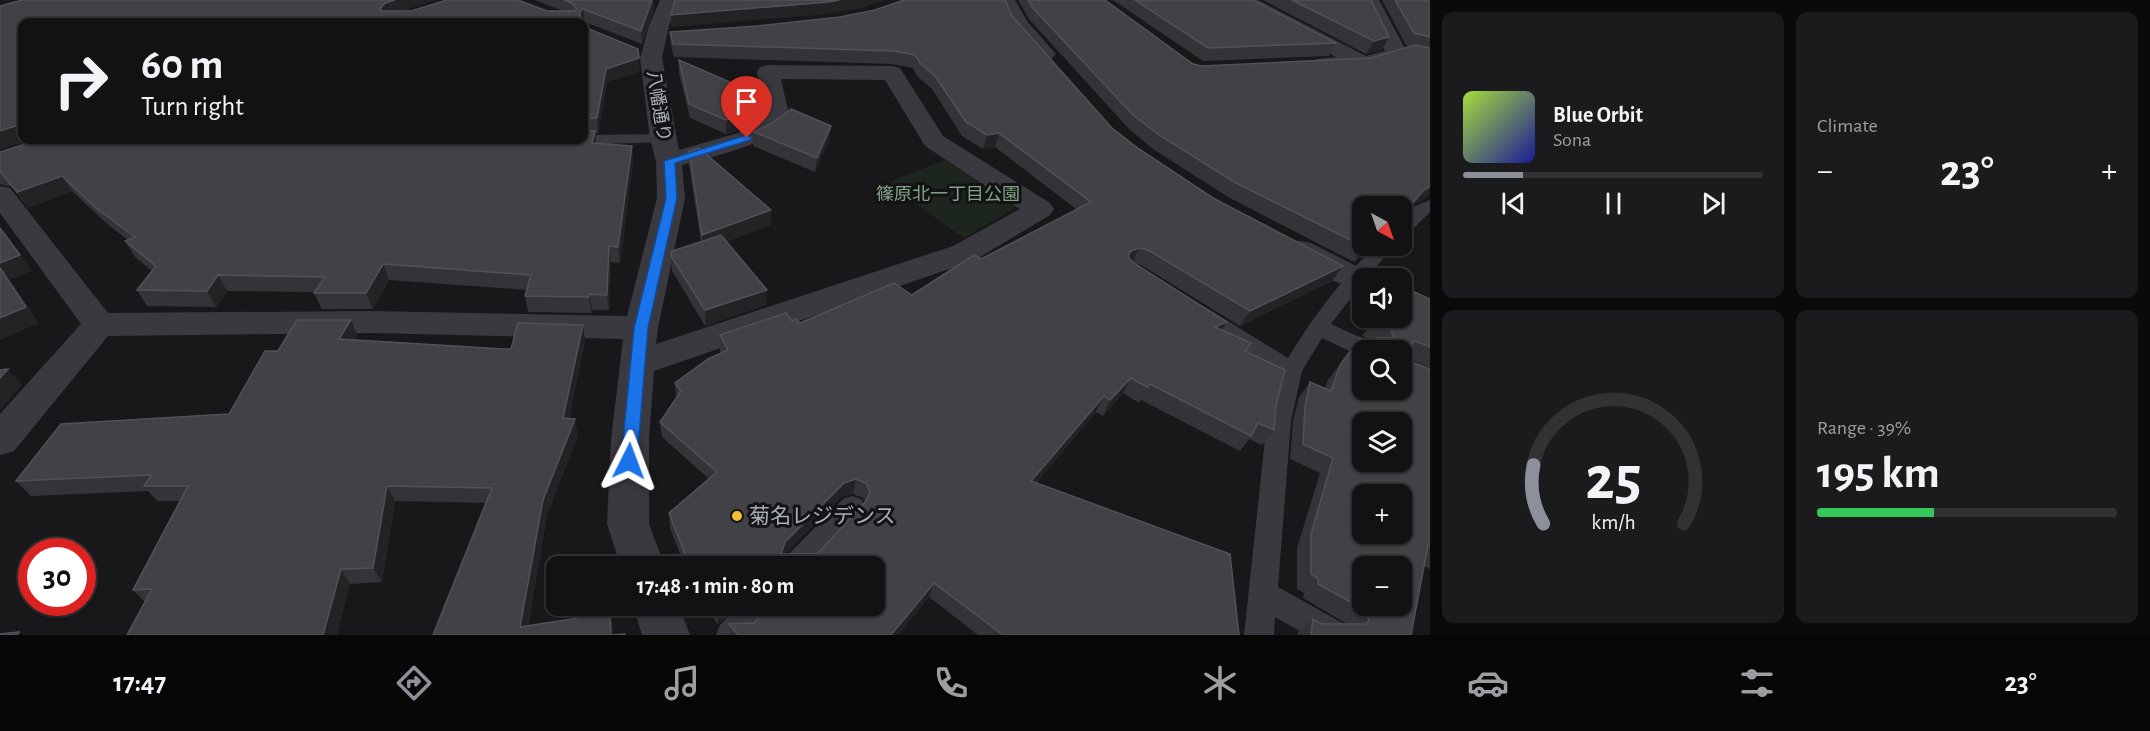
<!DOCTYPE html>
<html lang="en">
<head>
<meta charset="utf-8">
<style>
  :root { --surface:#121214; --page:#1b1b1d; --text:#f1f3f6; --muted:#9c9ea0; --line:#313234; --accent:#8c9099 }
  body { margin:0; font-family:"Alegreya Sans","Noto Sans JP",sans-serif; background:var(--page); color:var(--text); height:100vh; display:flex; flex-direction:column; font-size:22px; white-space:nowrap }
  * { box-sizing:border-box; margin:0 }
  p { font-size:20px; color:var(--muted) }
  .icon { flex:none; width:33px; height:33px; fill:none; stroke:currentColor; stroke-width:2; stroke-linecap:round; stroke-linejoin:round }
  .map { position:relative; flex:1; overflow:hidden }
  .sheet { display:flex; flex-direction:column; gap:12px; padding:12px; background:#0a0a0b; width:720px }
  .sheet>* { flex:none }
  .banner { position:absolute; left:18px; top:18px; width:570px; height:126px; border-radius:12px; box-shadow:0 2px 4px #0004,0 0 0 2px var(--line); background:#121214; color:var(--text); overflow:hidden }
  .needle { width:39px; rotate:140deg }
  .tools { position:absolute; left:1352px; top:196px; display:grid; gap:12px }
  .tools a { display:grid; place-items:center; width:60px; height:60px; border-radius:12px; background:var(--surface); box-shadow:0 2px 4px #0004,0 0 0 2px var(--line); font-size:30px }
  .speed { position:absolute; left:18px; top:538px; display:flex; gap:12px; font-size:30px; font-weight:700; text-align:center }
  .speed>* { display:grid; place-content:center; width:78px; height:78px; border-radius:50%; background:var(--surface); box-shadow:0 2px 4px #0004,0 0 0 2px var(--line); line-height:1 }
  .speed .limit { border:9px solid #d22; background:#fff; color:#111 }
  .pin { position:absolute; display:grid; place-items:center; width:51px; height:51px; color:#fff; margin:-62px -26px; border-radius:50% 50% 50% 0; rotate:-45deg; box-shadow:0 0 6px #0007 }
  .pin .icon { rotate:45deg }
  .me { position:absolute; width:66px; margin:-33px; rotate:3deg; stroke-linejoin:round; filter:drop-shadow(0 0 4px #0008) }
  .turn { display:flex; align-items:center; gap:21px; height:126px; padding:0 24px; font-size:27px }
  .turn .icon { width:78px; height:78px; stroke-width:2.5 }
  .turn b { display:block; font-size:42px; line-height:51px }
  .big { font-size:45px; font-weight:700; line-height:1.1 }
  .sheet .card { flex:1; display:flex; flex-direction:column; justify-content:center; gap:9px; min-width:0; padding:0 21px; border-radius:12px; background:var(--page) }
  .sheet .dial { align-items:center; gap:0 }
  .dial svg { height:156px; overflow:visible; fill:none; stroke:var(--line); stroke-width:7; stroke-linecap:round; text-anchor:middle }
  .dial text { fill:var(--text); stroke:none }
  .song { display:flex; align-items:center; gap:18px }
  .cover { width:72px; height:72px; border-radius:9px; background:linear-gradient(135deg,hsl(80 70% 55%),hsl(240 70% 35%)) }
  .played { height:6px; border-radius:3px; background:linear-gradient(90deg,var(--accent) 20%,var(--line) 20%) }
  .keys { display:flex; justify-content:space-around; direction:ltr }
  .heat { display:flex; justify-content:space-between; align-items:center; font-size:33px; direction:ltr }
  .charge { height:9px; border-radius:4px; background:linear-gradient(90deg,#34c759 39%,var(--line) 0) }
  .sheet .tiles { flex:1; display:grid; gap:12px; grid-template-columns:repeat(2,1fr) }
  .trip { position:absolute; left:546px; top:556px; width:339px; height:60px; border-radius:12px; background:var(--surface); box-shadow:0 2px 4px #0004,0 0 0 2px var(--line); font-weight:700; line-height:60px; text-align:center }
  .dock { display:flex; height:96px; justify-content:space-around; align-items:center; background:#070708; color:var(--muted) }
  .dock .icon { width:42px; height:42px }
  .dock .active { color:var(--accent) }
  .dock b { font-size:27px; color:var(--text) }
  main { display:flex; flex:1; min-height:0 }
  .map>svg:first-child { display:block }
</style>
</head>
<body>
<main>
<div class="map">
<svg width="1430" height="635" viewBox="0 0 1430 635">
  <rect width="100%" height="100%" fill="#18181a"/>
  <!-- green -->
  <polygon fill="#1d251f" points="945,160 1016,207 964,238 886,183"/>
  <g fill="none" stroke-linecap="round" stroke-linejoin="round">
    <!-- lane -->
    <g fill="#39393f" fill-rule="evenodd">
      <polygon points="663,134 669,136 671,139 669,142 567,145 559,140 584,140 584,135"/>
      <polygon points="1430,200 1430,212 1408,234 1401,236 1401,220 1415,206"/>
      <path d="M 1375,246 L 1395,246 L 1365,279 L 1362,279 L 1362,283 L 1331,324 L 1377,345 L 1380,351 L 1362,351 L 1362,357 L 1322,338 L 1302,371 L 1291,421 L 1278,587 L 1346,625 L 1350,635 L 1307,635 L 1275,617 L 1274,635 L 1244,635 L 1267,421 L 1279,374 L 1191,317 L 1188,312 L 1191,307 L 1198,305 L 1205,307 L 1288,358 C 1313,317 1341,280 1375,246 Z"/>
      <polygon points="852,496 861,499 865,507 861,515 813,567 781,567 785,558 843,499"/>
      <polygon points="738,606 773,606 768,616 751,635 716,635 720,625"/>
    </g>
    <!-- street -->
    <g fill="#39393f" fill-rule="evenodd">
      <path d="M 660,0 L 678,0 L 669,26 L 662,58 L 679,150 L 738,133 L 765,116 L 757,72 L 760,67 L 768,65 L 892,66 L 900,68 L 943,136 L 1050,203 L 1054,209 L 1050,215 L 975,260 L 654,371 L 649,440 L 649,524 L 665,567 L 621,567 L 607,524 L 611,440 L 623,339 L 371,333 L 108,336 L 14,451 L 0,455 L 0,414 L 81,324 L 0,213 L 0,186 L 10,188 L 108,313 L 371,311 L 627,316 L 657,198 L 656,161 L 650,139 L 640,58 L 649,26 ZM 781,79 L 885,80 L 925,146 L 1020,209 L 953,246 L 656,344 L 658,328 L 685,198 L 682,165 C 711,157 773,144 790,119 Z"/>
      <path d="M 997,0 L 1015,0 L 1027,21 L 1056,54 L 1052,58 C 1048,60 1043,61 1038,59 C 1024,51 1004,15 997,0 Z"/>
      <polygon points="1235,0 1258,0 1366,56 1385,51 1361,0 1379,0 1408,54 1404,58 1363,69 1317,69 1314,64 1317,59 1336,57 1237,4"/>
      <path d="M 1300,241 L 1311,243 L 1366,271 L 1371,278 L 1362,279 L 1362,286 C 1343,291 1307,266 1289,257 L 1285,250 L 1289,243 Z"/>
      <polygon points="633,606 679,606 690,635 642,635"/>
    </g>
  </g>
  <!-- wall -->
  <g fill="#343438" fill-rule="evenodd">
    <polygon points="22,0 435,0 401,11 563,11 535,0 654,0 653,14 642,44 585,22 22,22 22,140 30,140 0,149 0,6"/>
    <polygon points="1018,0 1105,0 1193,64 1202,66 1371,58 1411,47 1406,45 1382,0 1430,0 1430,194 1422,201 1413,204 1401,219 1401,207 1362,246 1372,246 1354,262 1228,197 1153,149 1128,128 1029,19"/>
    <polygon points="1113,0 1253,0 1336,43 1329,56 1203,61"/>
    <polygon points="1263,0 1371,0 1389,37 1382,50 1366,54"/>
    <path d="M 902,1 L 1012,16 L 1112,128 L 1139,149 L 1332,281 L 1240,326 L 1141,265 L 1134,263 L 1221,330 L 1251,343 L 1246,351 L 1276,405 L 1274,430 L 1262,445 L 1249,439 L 1240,451 L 1141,400 L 1139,403 L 1123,393 L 1103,416 L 1096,412 L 1036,483 L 1239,635 L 978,635 L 929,597 L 898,635 L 729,635 L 729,624 L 754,623 L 874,567 L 685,567 L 670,528 L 669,513 L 709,479 L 662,437 L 660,422 L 676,398 L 675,383 L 721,353 L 720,351 L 720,335 L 792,321 L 800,323 L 912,295 L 1076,209 L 995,147 L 983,149 L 962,136 L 932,89 L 917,76 L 913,68 L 892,64 L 674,57 L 671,45 L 670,32 L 758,26 L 840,17 L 875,10 ZM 853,494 L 863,498 L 865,502 L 817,554 L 785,554 L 841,497 Z"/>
    <polygon points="584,27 640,72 607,82 598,133 595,133 596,144 633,161 620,263 611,262 609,310 592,310 591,313 528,312 525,296 527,290 389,280 373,309 322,309 314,293 315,292 227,291 216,307 147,306 137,290 152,271 135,257 125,241 128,240 106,223 72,191 28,208 12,187 0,184 0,152 584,140"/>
    <polygon points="679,60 763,101 763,115 737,131 726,134 690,118 679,73"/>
    <polygon points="772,123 831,126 829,140 815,172 753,146 754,132"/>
    <polygon points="689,151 771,210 770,225 726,242 766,305 705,326 672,271 671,256 701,242 689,165"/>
    <polygon points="1430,299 1430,368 1412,360 1412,362 1430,369 1430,569 1424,566 1411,635 1298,635 1298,632 1313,619 1322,624 1347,624 1303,598 1304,593 1297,589 1297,548 1320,473 1290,459 1293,421 1299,397 1310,382 1325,388 1328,380 1360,338 1372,343 1374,341 1362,336 1376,318"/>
    <polygon points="583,325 585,340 569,419 578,435 547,515 528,626 613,627 433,635 486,503 395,501 382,582 350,584 145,602 133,590 180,501 157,501 148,491 31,496 16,481 229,414 278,351 357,335 355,340 504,349 511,349"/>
    <polygon points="703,606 736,606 718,624"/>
  </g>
  <!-- shaded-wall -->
  <g fill="#232326">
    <polygon points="395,0 435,0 388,16 380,9 385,3"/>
    <polygon points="652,0 654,0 653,14 642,44 641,31"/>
    <polygon points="839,0 885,0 861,8 828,14 671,27 671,15"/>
    <polygon points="583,9 585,22 584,23 581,22 580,11"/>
    <polygon points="1389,37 1382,50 1366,54 1374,41"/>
    <polygon points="639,58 640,72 607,82 598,133 597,118 606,69"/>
    <polygon points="763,101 763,115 737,131 726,134 726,120"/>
    <polygon points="22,124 22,140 30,140 0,149 0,131"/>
    <polygon points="831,126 829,140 815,172 817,158"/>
    <polygon points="595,131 596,145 592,143"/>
    <polygon points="999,133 995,147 983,149 987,135"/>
    <polygon points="632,146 633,161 620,263 618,247"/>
    <polygon points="62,176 72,191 28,208 17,192"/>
    <polygon points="1430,187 1430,194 1422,201 1413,204 1401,219 1401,215 1424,190"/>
    <polygon points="771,210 770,225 703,251 702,235"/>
    <polygon points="0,227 32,271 10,280 39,323 0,340"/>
    <polygon points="609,246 611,262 609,310 607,295"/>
    <polygon points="1366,246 1372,246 1354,262 1365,247"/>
    <polygon points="1139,248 1132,263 1128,256 1131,251"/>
    <polygon points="383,264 389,280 373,309 366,293"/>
    <polygon points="1343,266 1332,281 1240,326 1250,311"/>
    <polygon points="218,275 227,291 216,307 207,291"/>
    <polygon points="767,290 766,305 705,326 705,310"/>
    <polygon points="590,294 592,310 591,313 589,297"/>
    <polygon points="351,320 357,335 346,355 339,339"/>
    <polygon points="1227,322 1217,337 1215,327"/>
    <polygon points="583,325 585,340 566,434 563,418"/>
    <polygon points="8,369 22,385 0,410 0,378"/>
    <polygon points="1131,378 1123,393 1103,416 1110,400"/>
    <polygon points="1104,396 1096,412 1025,496 1031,481"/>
    <polygon points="575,419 578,435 547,515 526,635 520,627 543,500"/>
    <polygon points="856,479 853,494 841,497 783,556 781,554 785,542 844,483"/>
    <polygon points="387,486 395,501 382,582 373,568"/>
    <polygon points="341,569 350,584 337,635 323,635"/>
    <polygon points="934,583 929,597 898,635 891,635"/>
    <polygon points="722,606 736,606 718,624 718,610"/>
    <polygon points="610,613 613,627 613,635 611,635"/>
  </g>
  <!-- building -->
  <g fill="#414146" stroke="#515258" stroke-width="1.5" fill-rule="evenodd">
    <polygon points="22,0 395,0 385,3 380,9 382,11 411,11 447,0 518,0 547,11 574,11 577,9 572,3 564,0 652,0 641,31 583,9 580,11 581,22 22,22 22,124 0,131 0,6"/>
    <polygon points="675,0 839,0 829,2 671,15"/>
    <path d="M 904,0 L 1005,0 L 1012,16 L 1112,128 L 1139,149 L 1213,198 L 1343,266 L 1250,311 L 1148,250 L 1139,248 L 1131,251 L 1128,256 L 1132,262 L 1227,322 L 1215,327 L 1251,343 L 1245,351 L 1285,370 L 1276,405 L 1274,430 L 1258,423 L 1251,436 L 1150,384 L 1147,387 L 1131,378 L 1110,400 L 1104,396 L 1031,481 L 1230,554 L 1239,635 L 1003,635 L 934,583 L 891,635 L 738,635 L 729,624 L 754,623 L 769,606 L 874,606 L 874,567 L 690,567 L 669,513 L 717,472 L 660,422 L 681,391 L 675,383 L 708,359 L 728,350 L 720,335 L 786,313 L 792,321 L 796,319 L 800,323 L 894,283 L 912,295 L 974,255 L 981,259 L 1091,202 L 999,133 L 987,135 L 966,122 L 935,76 L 920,63 L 915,55 L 894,51 L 673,44 L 670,32 L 758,26 L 840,17 L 875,10 ZM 856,479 L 866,483 L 870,491 L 866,501 L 817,554 L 781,554 L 785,542 L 844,483 Z"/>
    <polygon points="1028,0 1105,0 1193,64 1202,66 1371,58 1415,45 1430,48 1430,187 1424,190 1409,207 1401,215 1401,207 1362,207 1362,246 1366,246 1365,247 1236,183 1159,135 1133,115 1032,7"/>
    <polygon points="1135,0 1253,0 1336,43 1208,48"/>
    <polygon points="1292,0 1371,0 1389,37 1374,41"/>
    <polygon points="1395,0 1430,0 1430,37 1414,33"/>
    <polygon points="584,27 638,49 639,58 606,69 597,118 584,118"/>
    <polygon points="679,60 762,96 763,101 737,117 726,120 689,104"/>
    <polygon points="791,109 831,126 817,158 754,132 772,123"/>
    <polygon points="584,131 595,131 592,143 632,146 618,247 609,246 607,295 590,294 589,297 525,296 531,275 383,264 366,293 314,293 325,277 218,275 207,291 137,290 156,266 125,241 135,237 96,208 62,176 17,192 0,171 0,152 38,140 584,140"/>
    <polygon points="699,148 771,210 702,235 689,151"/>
    <polygon points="0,228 20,255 0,263"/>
    <polygon points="721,235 767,290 705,310 671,256 672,251"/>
    <polygon points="0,268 26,307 0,318"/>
    <path d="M 1401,286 L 1430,299 L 1430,347 L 1415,341 L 1412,343 L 1412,362 L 1430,369 L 1430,546 L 1428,545 L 1411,635 L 1311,635 L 1313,619 L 1322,624 L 1366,624 L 1369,620 L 1363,609 L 1318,584 L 1318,579 L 1311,574 L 1311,534 L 1333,458 L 1303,444 L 1305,406 L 1310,382 L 1331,391 L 1340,365 L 1360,338 L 1375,344 L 1376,338 L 1394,338 L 1390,328 L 1374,320 L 1376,318 L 1401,318 ZM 1362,351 L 1401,351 L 1401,390 L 1362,390 ZM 1362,423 L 1401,423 L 1401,462 L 1362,462 ZM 1362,495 L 1401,495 L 1401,534 L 1362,534 ZM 1362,567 L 1401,567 L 1401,606 L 1362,606 Z"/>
    <polygon points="297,320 351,320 339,339 504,349 511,349 518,323 583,325 563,418 575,419 543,500 520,627 610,613 611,635 625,634 625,635 433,635 492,488 387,486 373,568 341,569 323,635 127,635 152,589 133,590 188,486 144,486 152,475 16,481 61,424 229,414 265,351 278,351"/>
    <polygon points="8,369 0,378 0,370"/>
    <polygon points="715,606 722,606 718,610"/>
    <polygon points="19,632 17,635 0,635 0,634"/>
  </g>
  <!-- route -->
  <polygon fill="#1a73e8" stroke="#114b97" stroke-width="1.5" points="747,135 752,138 750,140 675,163 677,198 648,328 637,461 635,465 629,467 623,465 621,461 634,328 666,198 664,161"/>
  <!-- markers -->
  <circle fill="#f2be37" stroke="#131315" stroke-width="2" cx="737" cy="516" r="6"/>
  <g text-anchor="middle" stroke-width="6" stroke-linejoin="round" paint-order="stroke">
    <!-- street labels -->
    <g font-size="18" fill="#aaaeb9" stroke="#131315">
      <text transform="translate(659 106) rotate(81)" y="6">八幡通り</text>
    </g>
    <!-- park labels -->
    <g font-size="18" fill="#81a485" stroke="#131315">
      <text x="948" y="200">篠原北一丁目公園</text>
    </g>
    <!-- near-poi labels -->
    <g font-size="21" fill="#aaaeb9" stroke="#131315" text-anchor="start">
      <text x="749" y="523">菊名レジデンス</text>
    </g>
  </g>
</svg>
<div class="tools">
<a><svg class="needle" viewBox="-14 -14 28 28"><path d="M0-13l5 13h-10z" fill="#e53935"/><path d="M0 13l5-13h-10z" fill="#9c9ea0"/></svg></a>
<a><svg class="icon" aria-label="sound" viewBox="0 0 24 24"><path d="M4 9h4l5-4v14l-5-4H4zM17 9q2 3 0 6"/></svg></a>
<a><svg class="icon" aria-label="search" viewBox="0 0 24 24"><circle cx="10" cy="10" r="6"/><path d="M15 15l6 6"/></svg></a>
<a><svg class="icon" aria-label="layers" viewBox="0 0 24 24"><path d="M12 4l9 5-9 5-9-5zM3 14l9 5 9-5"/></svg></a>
<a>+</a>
<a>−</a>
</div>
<div class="speed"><div class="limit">30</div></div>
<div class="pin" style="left:747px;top:138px;background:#d93025"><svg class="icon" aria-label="arrive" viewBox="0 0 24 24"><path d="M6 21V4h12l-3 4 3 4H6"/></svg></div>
<svg class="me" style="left:629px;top:461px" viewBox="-20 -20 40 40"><path d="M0-17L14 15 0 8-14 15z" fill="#1a73e8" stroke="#fff" stroke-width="4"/></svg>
<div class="trip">17:48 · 1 min · 80 m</div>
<div class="banner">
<div class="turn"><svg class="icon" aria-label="right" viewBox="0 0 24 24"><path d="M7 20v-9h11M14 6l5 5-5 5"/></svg><div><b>60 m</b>Turn right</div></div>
</div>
</div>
<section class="sheet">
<div class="tiles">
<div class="card">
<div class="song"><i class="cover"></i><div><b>Blue Orbit</b><p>Sona</p></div></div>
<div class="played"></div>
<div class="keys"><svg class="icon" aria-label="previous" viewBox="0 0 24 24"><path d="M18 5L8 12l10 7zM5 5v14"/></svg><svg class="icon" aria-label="pause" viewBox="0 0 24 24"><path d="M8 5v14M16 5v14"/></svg><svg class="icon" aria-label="next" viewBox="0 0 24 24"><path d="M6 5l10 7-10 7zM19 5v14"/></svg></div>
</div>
<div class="card"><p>Climate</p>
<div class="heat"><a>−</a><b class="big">23°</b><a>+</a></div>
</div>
<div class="card dial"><svg viewBox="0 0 100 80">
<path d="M14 69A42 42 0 1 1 86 69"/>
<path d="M14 69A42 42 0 0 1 9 39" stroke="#8c9099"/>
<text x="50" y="56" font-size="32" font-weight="700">25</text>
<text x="50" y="72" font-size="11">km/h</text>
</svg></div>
<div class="card"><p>Range · 39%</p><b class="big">195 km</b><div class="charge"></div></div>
</div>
</section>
</main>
<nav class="dock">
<b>17:47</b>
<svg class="icon active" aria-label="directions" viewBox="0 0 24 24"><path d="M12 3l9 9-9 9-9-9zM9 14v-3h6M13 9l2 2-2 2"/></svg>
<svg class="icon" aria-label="music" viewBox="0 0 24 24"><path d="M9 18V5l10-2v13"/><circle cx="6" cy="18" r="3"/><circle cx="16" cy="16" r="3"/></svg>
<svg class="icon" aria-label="phone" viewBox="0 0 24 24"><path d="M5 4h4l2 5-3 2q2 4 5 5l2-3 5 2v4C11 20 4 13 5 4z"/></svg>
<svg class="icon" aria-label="climate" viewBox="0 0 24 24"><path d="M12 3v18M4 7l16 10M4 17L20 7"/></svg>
<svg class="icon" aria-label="car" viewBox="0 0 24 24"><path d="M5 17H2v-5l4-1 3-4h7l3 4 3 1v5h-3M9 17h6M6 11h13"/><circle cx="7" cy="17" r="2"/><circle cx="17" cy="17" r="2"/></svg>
<svg class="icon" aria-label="filters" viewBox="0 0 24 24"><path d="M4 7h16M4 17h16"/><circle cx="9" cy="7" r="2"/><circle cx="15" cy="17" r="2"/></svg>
<b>23°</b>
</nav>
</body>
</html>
